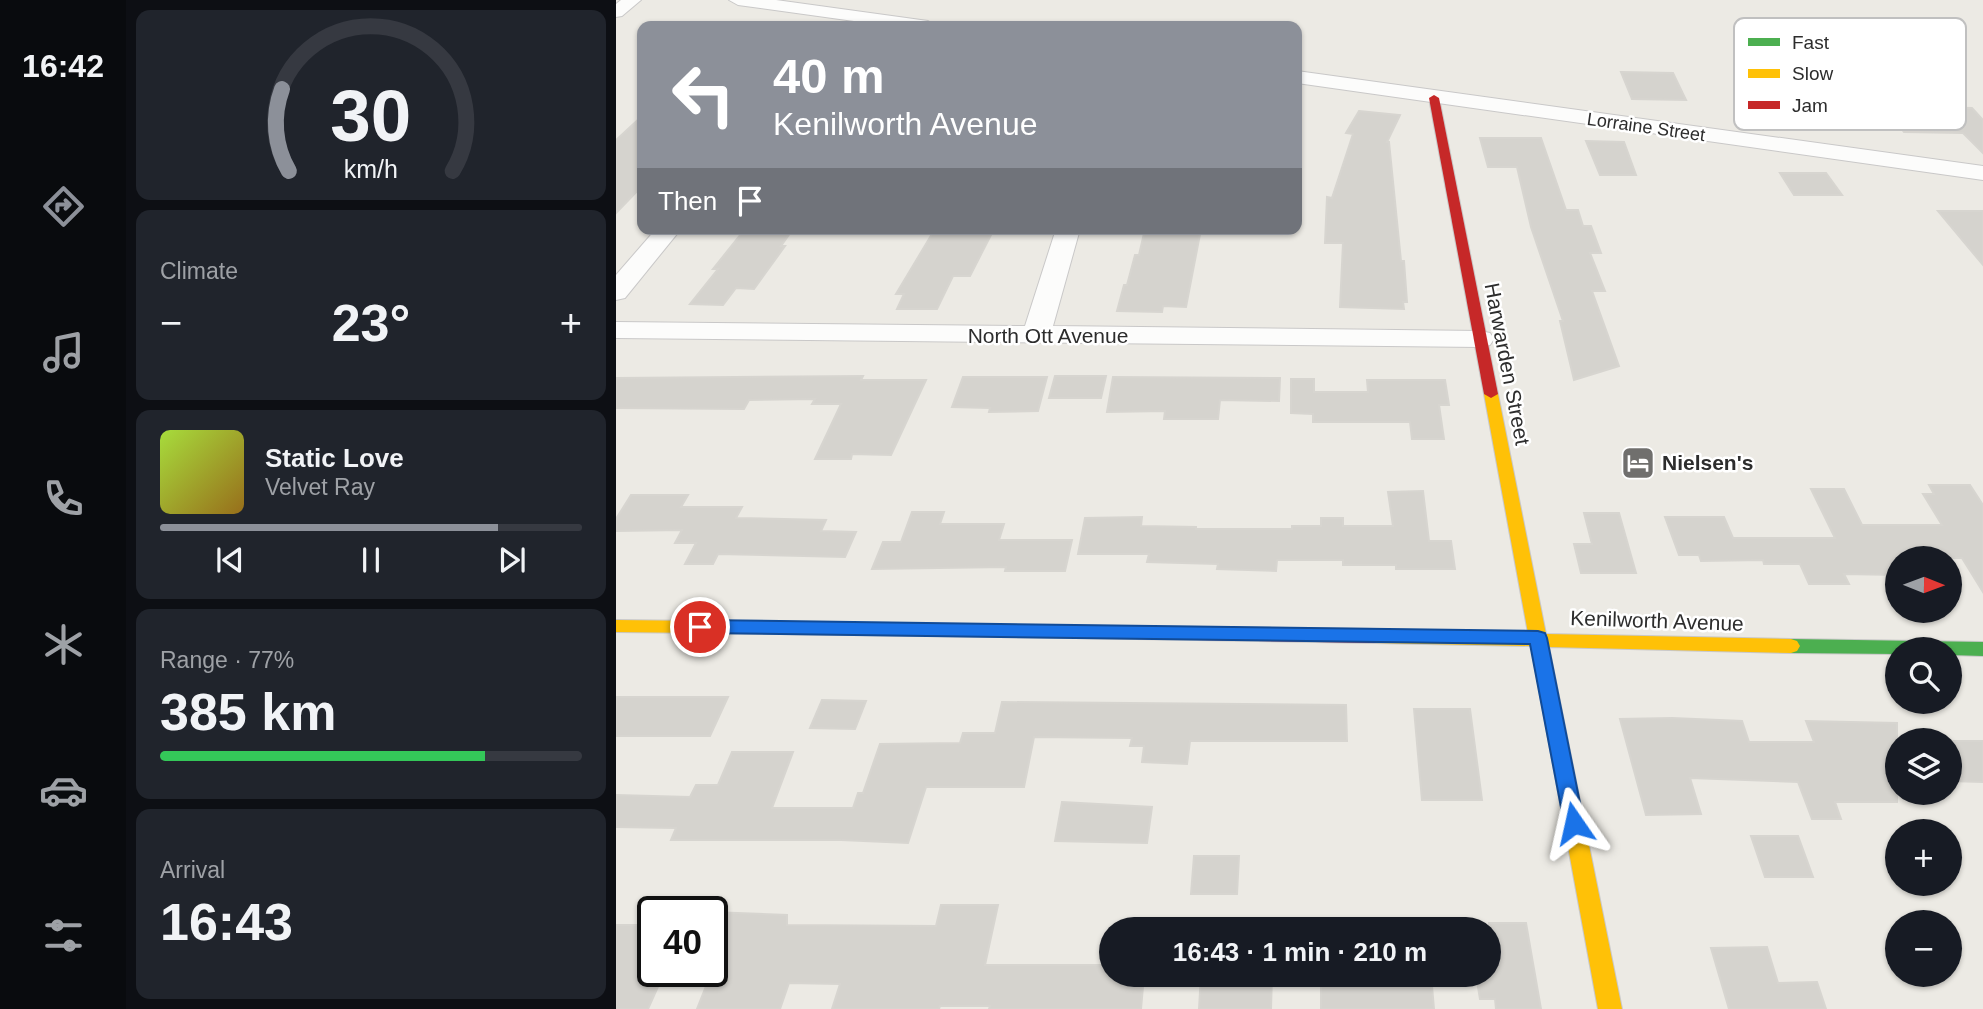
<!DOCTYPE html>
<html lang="en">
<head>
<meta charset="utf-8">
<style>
  :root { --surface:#171b24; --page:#20242c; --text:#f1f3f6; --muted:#9ea1a6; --line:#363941; --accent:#8c9099 }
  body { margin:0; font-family:Arial,sans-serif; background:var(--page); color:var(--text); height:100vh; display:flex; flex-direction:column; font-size:26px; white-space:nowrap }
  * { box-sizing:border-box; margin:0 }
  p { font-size:23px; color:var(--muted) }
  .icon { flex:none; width:38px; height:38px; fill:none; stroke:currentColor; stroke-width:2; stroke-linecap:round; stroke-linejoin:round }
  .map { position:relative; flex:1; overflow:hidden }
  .side { display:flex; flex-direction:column; gap:10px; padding:10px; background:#0d0f14; width:490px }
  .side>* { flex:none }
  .top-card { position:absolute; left:21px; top:21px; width:665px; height:214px; border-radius:14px; box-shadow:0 2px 5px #0004; background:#8c9099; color:#fff; overflow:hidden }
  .needle { width:46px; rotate:91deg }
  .tools { position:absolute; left:1269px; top:546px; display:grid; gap:14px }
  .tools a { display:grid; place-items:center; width:77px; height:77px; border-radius:50%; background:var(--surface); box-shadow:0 2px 5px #0004; font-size:35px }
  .speed { position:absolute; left:21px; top:896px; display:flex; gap:14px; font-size:35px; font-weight:700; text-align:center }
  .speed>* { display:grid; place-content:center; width:91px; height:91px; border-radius:50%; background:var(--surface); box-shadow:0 2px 5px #0004; line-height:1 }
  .speed .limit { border:4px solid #111; border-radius:10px; background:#fff; color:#111 }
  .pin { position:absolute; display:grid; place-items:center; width:60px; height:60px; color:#fff; margin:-30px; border:4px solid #fff; border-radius:50%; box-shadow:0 2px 7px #0007 }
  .me { position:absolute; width:77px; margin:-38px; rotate:349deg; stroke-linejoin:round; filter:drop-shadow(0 0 5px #0008) }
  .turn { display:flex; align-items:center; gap:24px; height:147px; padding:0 21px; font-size:32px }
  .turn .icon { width:91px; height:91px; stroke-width:2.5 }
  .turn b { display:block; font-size:49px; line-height:60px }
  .then { display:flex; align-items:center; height:66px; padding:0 21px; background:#0003; gap:14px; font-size:26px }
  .big { font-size:52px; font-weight:800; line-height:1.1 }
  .side .tile { flex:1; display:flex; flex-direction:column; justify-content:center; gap:10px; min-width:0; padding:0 24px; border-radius:14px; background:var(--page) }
  .side .dial { align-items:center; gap:0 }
  .dial svg { height:182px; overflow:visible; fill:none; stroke:var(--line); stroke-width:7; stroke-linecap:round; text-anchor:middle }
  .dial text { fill:var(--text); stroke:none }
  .song { display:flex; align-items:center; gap:21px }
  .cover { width:84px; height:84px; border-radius:10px; background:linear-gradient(135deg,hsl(80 70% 55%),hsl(40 70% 35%)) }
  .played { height:7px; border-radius:4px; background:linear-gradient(90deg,var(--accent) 80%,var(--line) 80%) }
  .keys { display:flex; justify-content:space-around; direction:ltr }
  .heat { display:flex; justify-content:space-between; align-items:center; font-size:38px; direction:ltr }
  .charge { height:10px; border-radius:5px; background:linear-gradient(90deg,#34c759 77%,var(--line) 0) }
  .trip { position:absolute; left:483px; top:917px; width:402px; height:70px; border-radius:35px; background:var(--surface); box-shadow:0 2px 5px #0004; font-weight:800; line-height:70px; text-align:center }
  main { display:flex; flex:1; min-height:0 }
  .dock { display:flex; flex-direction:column; width:126px; justify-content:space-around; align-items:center; background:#090b0e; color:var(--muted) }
  .dock .icon { width:49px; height:49px }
  .dock .current { color:var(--accent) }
  .dock b { font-size:32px; color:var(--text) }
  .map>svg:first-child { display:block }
</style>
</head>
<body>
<main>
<nav class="dock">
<b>16:42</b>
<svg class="icon current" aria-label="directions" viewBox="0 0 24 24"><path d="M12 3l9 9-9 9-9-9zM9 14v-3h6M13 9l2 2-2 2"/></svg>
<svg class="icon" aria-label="music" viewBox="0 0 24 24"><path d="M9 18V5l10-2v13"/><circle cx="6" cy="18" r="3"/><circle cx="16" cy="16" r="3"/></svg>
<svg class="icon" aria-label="phone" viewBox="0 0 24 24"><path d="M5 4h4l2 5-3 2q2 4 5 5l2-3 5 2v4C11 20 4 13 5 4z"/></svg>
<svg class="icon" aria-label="climate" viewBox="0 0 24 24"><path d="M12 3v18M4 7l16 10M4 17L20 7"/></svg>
<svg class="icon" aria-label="car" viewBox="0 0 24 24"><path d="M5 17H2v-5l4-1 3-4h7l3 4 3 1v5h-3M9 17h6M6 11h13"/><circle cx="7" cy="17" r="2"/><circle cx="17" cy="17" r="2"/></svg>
<svg class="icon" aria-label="filters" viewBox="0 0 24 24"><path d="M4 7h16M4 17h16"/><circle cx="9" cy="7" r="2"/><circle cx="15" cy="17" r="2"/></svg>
</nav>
<section class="side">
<div class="tile dial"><svg viewBox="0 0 100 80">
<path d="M14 69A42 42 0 1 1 86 69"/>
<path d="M14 69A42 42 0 0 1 11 33" stroke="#8c9099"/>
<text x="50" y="56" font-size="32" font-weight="700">30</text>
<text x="50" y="72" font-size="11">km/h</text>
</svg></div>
<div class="tile"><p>Climate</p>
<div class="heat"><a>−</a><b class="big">23°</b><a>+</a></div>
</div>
<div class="tile">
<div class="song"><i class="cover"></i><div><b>Static Love</b><p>Velvet Ray</p></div></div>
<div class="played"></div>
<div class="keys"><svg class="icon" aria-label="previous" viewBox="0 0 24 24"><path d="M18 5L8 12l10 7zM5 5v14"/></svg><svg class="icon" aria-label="pause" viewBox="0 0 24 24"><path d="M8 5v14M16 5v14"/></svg><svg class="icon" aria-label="next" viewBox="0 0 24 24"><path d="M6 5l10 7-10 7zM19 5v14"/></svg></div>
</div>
<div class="tile"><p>Range · 77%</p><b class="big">385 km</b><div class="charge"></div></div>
<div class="tile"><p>Arrival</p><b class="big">16:43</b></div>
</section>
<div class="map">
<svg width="1367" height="1009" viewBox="0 0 1367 1009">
  <rect width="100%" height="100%" fill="#eceae4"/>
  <!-- building -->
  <g fill="#d5d3ce" stroke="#d7d5d0" stroke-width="2">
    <polygon points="1005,72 1057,73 1070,100 1016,99"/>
    <polygon points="1268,106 1356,108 1367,120 1367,153 1347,133 1288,132"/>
    <polygon points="743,111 784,115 771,142 773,142 785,261 788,261 791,302 787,302 788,309 724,307 727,243 709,243 711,197 716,198 737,134 730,133"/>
    <polygon points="26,116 26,186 0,213 0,140"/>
    <polygon points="864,138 925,138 950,210 962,210 967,226 975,226 985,253 974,253 989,291 976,291 1003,366 958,380 944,321 947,321 915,227 901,167 872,167"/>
    <polygon points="970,141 1008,142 1020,175 984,175"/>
    <polygon points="1164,173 1210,173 1226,195 1178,195"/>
    <polygon points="1322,211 1367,211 1367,265"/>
    <polygon points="129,229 177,229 165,246 169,246 138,289 120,288 107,305 74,304 102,269 97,269"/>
    <polygon points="319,229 378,229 354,276 337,276 321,309 281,309 288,294 280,294"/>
    <polygon points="529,229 585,229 570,307 547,306 546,312 501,311 508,285 511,285 519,255 523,255"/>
    <polygon points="247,376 245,380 310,380 275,455 236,454 235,459 199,459 225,404 196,404 199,399 133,400 128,409 0,408 0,378"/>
    <polygon points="439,376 490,376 485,398 433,398"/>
    <polygon points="347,377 431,377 422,411 373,412 374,408 336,407"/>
    <polygon points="497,377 664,378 663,401 604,400 602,419 548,419 549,411 491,412"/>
    <polygon points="675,379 698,379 698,392 752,392 751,380 829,380 833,405 823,405 828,439 796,439 794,422 697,422 697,414 675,413"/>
    <polygon points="1313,485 1354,485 1367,505 1367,592 1346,558 1281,558 1281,575 1228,574 1233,584 1193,584 1184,564 1148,564 1147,560 1085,561 1083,555 1063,555 1049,517 1108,517 1117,538 1219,538 1195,489 1228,489 1246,525 1326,525 1307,494 1318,494"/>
    <polygon points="807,491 813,541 835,541 839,569 780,569 780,565 727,565 727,560 661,560 660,571 601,569 602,564 531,562 533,554 462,554 469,518 526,517 525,526 580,527 580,529 676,529 676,526 705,526 705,518 727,518 727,526 777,526 772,492"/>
    <polygon points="15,495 72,495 65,507 126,507 120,518 210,520 205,531 240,532 229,557 102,554 97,564 69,564 80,543 59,543 66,530 0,531 0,519"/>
    <polygon points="296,512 328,512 324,524 388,524 383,540 456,540 449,571 389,571 390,567 256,569 267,542 285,542"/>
    <polygon points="968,513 1003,513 1020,573 965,573 958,544 976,544"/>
    <polygon points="0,697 112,697 94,736 0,736"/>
    <polygon points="206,700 250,701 239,729 194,728"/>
    <polygon points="386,702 730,705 731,741 574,741 571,764 526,762 528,746 514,746 516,738 418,737 408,787 310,787 292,843 225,840 55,840 60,828 0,827 0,795 74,797 80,785 102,785 116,752 177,752 156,808 237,808 242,793 247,793 264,744 344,743 347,733 379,733"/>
    <polygon points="798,709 854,709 866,800 806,800"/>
    <polygon points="1056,718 1126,721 1133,742 1198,742 1190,721 1281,723 1281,802 1219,802 1225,819 1196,819 1182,782 1074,778 1085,814 1030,815 1004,719"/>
    <polygon points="1334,741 1367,741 1367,782 1334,781"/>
    <polygon points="446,802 536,807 531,843 439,841"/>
    <polygon points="1135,836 1182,836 1197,877 1149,877"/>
    <polygon points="578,856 623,856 621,894 575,894"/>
    <polygon points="325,905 382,905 369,965 495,965 495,975 528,975 525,1009 373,1009 374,1006 324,1006 323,1009 216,1009 224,984 173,983 164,1009 81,1009 96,971 96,912 171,915 171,925 320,926"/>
    <polygon points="873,923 910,923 925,1009 880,1009 879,999 864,999 860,975 873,975"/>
    <polygon points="0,925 37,925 37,971 49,971 32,1009 0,1009"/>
    <polygon points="1151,947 1162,983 1201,982 1210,1009 1113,1009 1095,948"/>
    <polygon points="585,975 656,975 655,1009 583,1009"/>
    <polygon points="705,975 815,975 818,1009 705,1009"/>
  </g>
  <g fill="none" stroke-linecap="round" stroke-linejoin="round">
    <defs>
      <g id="street">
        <polygon points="5,0 25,0 6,16 0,17 0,4"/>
        <polygon points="113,0 160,0 312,21 321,26 274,26 122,5"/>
        <polygon points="681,71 1367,166 1367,180 681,83"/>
        <polygon points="40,229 65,229 9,298 0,300 0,275"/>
        <polygon points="440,229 464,229 437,326 864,331 874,333 878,339 874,345 864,347 0,338 0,322 409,326"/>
      </g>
      <polygon id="fast" points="1175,639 1367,642 1367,656 1334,655 1334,649 1281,649 1281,654 1175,653 1169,651 1166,646 1169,641"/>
      <g id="slow">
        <polygon points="875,390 882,394 930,634 1175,639 1181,641 1184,646 1181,651 1175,653 933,647 1006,1009 982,1009 915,646 759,643 753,641 750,636 753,631 759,629 912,633 868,394"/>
        <polygon points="0,620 398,625 404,626 407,631 404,636 398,637 0,632"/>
      </g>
      <g id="jam">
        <polygon points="818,95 823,98 882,394 875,398 868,394 813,98"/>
        <polygon points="398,625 759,629 765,631 768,636 765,641 759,643 398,637 392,636 389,631 392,626"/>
      </g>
    </defs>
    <!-- street casing -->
    <use href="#street" stroke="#c9c8c8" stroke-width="2"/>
    <!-- fast casing -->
    <use href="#fast" stroke="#c9c8c8" stroke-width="2"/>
    <!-- slow casing -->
    <use href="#slow" stroke="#c9c8c8" stroke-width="2"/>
    <!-- jam casing -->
    <use href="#jam" stroke="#c9c8c8" stroke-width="2"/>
    <!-- street -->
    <use href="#street" fill="#fcfcfb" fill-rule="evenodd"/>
    <!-- fast -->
    <use href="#fast" fill="#4caf50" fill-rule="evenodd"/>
    <!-- slow -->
    <use href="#slow" fill="#ffc107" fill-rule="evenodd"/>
    <!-- jam -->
    <use href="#jam" fill="#c62828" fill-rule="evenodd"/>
  </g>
  <!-- route -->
  <polygon fill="#1a73e8" stroke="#114b97" stroke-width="2" points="84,620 922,631 929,633 931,638 968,823 965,830 958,832 951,830 948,823 914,644 84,633 78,631 75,627 78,622"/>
  <!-- icons -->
  <defs>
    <symbol id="hotel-square" viewBox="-11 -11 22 22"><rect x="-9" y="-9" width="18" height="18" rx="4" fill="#706f6d" stroke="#fff"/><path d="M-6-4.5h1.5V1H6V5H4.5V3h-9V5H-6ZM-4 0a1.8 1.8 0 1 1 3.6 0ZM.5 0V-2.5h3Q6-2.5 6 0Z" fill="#fff"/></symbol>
  </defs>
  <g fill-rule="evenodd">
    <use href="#hotel-square" x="1003" y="444" width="38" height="38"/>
  </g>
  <g text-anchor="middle" stroke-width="5" stroke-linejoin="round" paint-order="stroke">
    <!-- far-street labels -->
    <g font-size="18" fill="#2d2d2d" stroke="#fff">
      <text transform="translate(1030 127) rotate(8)" y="6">Lorraine Street</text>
    </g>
    <!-- street labels -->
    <g font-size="21" fill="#2d2d2d" stroke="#fff">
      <text x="432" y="343">North Ott Avenue</text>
      <text transform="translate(891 364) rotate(79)" y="7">Harwarden Street</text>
      <text transform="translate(1041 621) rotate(2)" y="7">Kenilworth Avenue</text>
    </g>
    <!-- poi labels -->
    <g font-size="21" font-weight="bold" fill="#2d2d2d" stroke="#fff" text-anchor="start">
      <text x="1046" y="470">Nielsen's</text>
    </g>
  </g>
  <!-- legend -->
  <rect x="1118" y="18" width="232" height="112" rx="10" fill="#fff" stroke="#c0c0c0" stroke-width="2"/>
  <rect x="1132" y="38" width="32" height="8" fill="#4caf50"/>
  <rect x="1132" y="69" width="32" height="9" fill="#ffc107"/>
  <rect x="1132" y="101" width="32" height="8" fill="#c62828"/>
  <g font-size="19" fill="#2d2d2d">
    <text x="1176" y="49">Fast</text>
    <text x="1176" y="80">Slow</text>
    <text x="1176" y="112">Jam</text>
  </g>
</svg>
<div class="tools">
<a><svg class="needle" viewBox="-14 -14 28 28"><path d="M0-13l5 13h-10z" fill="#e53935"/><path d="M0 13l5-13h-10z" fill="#9ea1a6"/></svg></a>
<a><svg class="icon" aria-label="search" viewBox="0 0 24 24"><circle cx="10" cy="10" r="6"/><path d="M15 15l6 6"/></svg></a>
<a><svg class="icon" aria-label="layers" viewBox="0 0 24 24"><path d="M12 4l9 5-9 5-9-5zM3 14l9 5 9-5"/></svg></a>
<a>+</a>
<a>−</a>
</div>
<div class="speed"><div class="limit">40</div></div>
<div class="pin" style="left:84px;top:627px;background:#d93025"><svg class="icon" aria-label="arrive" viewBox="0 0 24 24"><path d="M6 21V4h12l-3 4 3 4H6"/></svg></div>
<svg class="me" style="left:958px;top:823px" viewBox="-20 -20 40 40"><path d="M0-17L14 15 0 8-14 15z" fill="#1a73e8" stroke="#fff" stroke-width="4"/></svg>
<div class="trip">16:43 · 1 min · 210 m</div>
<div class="top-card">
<div class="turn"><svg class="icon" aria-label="left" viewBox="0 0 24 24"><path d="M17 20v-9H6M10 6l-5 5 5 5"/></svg><div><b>40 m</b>Kenilworth Avenue</div></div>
<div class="then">Then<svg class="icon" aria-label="arrive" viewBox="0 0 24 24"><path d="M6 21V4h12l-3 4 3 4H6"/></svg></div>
</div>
</div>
</main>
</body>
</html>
